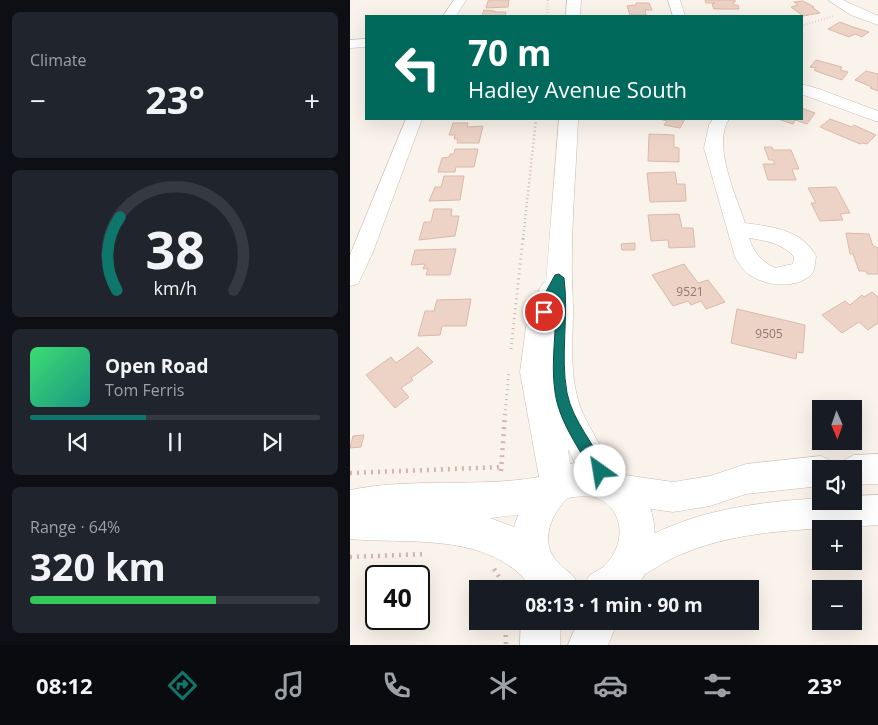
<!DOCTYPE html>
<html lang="en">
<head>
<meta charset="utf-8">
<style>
  :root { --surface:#171b24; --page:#20242c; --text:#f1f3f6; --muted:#9ea1a6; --line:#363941; --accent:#0f766e }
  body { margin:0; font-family:"Open Sans",sans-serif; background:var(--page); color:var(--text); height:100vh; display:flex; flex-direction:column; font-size:19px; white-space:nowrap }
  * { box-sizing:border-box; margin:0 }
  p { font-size:16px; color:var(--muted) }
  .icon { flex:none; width:28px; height:28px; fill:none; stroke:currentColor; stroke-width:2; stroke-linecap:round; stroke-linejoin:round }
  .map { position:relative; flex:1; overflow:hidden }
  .sheet { display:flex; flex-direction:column; gap:12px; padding:12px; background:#0d0f14; width:350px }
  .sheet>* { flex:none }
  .top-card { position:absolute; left:15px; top:15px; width:438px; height:105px; border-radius:0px; box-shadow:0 5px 20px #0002; background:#00695c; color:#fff; overflow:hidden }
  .needle { width:32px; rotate:178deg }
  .buttons { position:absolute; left:462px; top:400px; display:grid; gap:10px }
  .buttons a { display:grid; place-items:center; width:50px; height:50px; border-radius:0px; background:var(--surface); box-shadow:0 5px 20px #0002; font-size:25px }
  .speed { position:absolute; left:15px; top:565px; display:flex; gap:10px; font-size:25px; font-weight:700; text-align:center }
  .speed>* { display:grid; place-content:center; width:65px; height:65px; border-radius:50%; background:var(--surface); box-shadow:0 5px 20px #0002; line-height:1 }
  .speed .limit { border:2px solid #111; border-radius:8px; background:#fff; color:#111 }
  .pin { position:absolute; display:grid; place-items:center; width:42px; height:42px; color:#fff; margin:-21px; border:2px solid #fff; border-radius:50%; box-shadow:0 1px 5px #0007 }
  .me { position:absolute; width:55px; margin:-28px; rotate:328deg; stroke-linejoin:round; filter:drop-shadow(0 0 4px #0008) }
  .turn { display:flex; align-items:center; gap:18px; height:105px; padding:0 20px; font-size:22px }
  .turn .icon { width:65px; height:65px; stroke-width:2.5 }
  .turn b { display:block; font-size:35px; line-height:42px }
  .big { font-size:38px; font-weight:700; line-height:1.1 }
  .sheet .tile { flex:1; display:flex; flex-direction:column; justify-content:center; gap:8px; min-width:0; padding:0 18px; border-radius:8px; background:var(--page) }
  .sheet .dial { align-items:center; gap:0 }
  .dial svg { height:130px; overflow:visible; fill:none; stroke:var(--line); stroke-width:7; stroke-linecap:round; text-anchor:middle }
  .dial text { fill:var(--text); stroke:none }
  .song { display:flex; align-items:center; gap:15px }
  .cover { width:60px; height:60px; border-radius:8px; background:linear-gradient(135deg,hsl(140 70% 55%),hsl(170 70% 35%)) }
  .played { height:5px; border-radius:2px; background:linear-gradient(90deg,var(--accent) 40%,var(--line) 40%) }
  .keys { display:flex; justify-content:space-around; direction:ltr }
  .heat { display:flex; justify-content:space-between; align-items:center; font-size:28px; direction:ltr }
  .charge { height:8px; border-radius:4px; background:linear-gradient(90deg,#34c759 64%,var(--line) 0) }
  .trip { position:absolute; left:119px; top:580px; width:290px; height:50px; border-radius:0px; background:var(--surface); box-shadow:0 5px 20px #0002; font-weight:700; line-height:50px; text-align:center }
  .tabs { display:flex; height:80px; justify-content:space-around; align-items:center; background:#090b0e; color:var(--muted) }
  .tabs .icon { width:35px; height:35px }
  .tabs .current { color:var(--accent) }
  .tabs b { font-size:22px; color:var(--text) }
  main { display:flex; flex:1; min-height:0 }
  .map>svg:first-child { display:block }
</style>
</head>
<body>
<main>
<section class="sheet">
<div class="tile"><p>Climate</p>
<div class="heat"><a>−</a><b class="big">23°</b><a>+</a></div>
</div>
<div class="tile dial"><svg viewBox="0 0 100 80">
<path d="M14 69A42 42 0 1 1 86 69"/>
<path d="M14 69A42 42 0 0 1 16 24" stroke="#0f766e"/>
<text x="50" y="56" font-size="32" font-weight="700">38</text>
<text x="50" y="72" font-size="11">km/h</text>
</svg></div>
<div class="tile">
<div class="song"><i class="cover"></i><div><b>Open Road</b><p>Tom Ferris</p></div></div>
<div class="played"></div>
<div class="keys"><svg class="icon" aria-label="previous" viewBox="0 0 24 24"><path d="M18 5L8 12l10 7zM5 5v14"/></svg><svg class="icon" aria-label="pause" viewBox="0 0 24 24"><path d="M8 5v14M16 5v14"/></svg><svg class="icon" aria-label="next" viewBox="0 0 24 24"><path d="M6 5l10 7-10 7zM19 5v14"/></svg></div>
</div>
<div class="tile"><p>Range · 64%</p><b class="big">320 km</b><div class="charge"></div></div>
</section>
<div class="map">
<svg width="528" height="645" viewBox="0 0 528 645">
  <rect width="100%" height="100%" fill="#faf3eb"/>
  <!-- building -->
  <g fill="#ecd3c6" stroke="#ddb9a9">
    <polygon points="143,0 159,0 158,7 136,8 138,1"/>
    <polygon points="355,0 385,0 385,2 383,2 384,5 388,5 389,9 364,9 362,4 365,3 356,3"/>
    <polygon points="453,1 464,7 462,7 470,13 453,16 441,7 448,5 444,2"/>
    <polygon points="286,3 299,3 302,10 295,10 296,15 280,15 277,6 286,5"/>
    <polygon points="134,10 145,11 145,12 156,12 155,16 137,16 132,15"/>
    <polygon points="490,22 503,27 519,32 512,37 505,34 499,37 478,29"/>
    <polygon points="466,60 492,67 490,70 498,72 492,80 471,73 464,70 466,68 460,67"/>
    <polygon points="516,71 528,74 528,91 520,88 522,87 505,80"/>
    <polygon points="451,108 465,113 457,124 445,120 443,124 428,119 451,119"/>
    <polygon points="309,119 335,119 330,128 314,125 317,121"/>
    <polygon points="480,119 502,127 504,125 526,135 517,144 512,143 510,144 470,127"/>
    <polygon points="103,123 118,123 117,127 133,126 129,143 107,143 108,139 104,139 105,135 99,135"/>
    <polygon points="299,134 324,135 324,147 329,148 329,162 298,161"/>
    <polygon points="414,147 422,147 423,150 441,150 449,169 442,169 446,180 418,180 413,164 425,164 423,160 419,160"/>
    <polygon points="105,149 128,149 124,167 106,167 105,172 88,172 92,158 99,157 100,154 104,154"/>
    <polygon points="325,172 327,184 335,184 336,201 300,202 297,173"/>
    <polygon points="94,176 114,176 110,200 79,201 85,187 91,187"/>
    <polygon points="486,187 500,213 490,214 493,220 470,221 461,203 466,203 458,188"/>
    <polygon points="84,209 102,209 101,216 109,216 105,236 69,240 74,222 81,222"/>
    <polygon points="329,214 332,228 343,228 345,247 319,248 318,240 301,241 298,215"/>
    <polygon points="496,233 519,234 523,246 528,248 528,274 517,274 516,271 509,271 503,254 500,254"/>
    <polygon points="285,243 285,250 272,250 271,244"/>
    <polygon points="106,249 100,275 76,275 78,268 73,269 75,264 61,265 65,250"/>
    <polygon points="334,264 348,283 358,280 375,302 356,309 351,301 341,305 338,301 323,306 302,275"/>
    <polygon points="522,292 528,297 528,323 518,330 509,322 492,333 472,315 495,301 500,305 512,295 514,297"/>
    <polygon points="121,299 116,326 92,326 90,335 68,336 75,311 84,311 87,300"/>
    <polygon points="387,309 455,325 453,353 447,352 446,359 381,343"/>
    <polygon points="68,347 83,362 61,378 63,380 51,388 59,397 45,408 16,375 41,357 46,363"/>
    <polygon points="14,435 11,447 0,448 3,436"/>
  </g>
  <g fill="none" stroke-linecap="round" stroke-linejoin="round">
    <defs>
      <g id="minor">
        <polygon points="104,0 116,0 106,16 93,16"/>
        <polygon points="318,0 330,0 335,16 323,16"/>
        <polygon points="478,0 493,0 528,16 528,25 501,15"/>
        <polygon points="16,39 16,47 0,48 0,40"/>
        <polygon points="451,84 469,89 528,111 528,122 451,94"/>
        <polygon points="56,119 72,119 23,252 8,284 0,286 0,255"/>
        <path d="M 363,119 L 379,119 C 362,145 386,195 395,223 C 422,227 451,229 466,256 C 465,262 465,271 461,275 C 444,290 414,286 397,273 C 393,270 389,263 385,257 L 354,148 L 359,125 ZM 399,238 C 417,241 432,243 444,257 L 443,264 L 425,268 C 411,261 404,253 399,238 Z"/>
        <polygon points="528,454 528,484 504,485 504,469 490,469 494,460 504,455"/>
        <polygon points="471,456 481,461 485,469 471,469 471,486 396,494 360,506 323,512 268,504 257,500 253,489 257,478 268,474 323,482 360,476 396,464"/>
        <path d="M 528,495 L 528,525 C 463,530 393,528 332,554 C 313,561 297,575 278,583 L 266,579 L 262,567 C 268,551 278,548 292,540 C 347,509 410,502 471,498 L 471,501 L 504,501 L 504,496 Z"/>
      </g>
      <g id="tertiary">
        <polygon points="217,0 231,0 230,16 216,16"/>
        <path d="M 209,119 L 228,119 C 226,172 221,225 222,278 C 222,288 223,298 223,308 C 223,340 219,375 230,406 C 236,423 256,457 269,471 C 275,477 283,480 289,487 C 312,519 309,559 285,589 L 234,589 C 235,585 237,578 240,575 C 244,572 249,570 253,567 C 270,552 276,526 261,508 C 249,494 235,495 218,498 C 202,512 190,540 205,559 C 216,573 223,570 230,589 L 181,589 C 178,585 175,580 172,576 C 127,533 57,544 0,539 L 0,490 C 63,477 126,488 189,477 L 170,372 L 176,327 L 185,297 L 193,283 L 196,282 ZM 218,449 L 225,463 L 220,464 ZM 168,515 L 164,527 L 140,518 Z"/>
        <polygon points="171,621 211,621 210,645 170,645"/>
        <polygon points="228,621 268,621 258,645 218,645"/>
      </g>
    </defs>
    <!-- minor casing -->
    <use href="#minor" stroke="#cbbbb2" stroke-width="1"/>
    <!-- tertiary casing -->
    <use href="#tertiary" stroke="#cbbbb2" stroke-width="1"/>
    <!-- path-far3 -->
    <g stroke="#d1b6a9" stroke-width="2" stroke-dasharray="0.5 2.5" stroke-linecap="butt">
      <polyline points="197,16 198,0"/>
      <polyline points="451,26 484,16"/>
    </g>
    <!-- path-far2 -->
    <polyline stroke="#d1b6a9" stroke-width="2.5" stroke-dasharray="1 3" stroke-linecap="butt" points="173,239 186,119"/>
    <!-- path-far1 -->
    <g stroke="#d1b6a9" stroke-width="3" stroke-dasharray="1 4" stroke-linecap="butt">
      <polyline points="161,349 173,238"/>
      <polyline points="155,415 159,370"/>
    </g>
    <!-- path -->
    <g stroke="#d1b6a9" stroke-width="4.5" stroke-dasharray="2 5" stroke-linecap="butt">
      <polyline points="151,471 155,414"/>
      <polyline points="0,473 152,467"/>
      <polyline points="0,557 75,554"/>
      <polyline points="144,569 153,583 153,589"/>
      <polyline points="155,621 156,645"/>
    </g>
    <!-- minor -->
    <use href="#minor" fill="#fff" fill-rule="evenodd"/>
    <!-- tertiary -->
    <use href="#tertiary" fill="#fff" fill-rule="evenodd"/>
  </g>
  <!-- route -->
  <path fill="#0f766e" stroke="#0a4d48" d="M 209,274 L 214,278 C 219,316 210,355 217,393 C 223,422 245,444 256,471 L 254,476 L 250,478 L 245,476 C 230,450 209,422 205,392 C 200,359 208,327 205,295 L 198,315 L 190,315 L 189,312 L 193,297 L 205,275 Z"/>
  <g text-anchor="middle" stroke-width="4" stroke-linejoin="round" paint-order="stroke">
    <!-- number labels -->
    <g font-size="12" fill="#90796e">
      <text x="340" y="296">9521</text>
      <text x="419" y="338">9505</text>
    </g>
  </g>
</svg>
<div class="buttons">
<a><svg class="needle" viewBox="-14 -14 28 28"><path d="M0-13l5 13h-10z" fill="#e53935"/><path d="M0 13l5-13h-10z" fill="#9ea1a6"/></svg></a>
<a><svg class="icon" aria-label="sound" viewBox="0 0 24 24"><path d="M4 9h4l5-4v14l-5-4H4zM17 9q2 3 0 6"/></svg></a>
<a>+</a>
<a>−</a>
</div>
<div class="speed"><div class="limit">40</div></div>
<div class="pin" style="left:194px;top:312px;background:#d93025"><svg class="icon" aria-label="arrive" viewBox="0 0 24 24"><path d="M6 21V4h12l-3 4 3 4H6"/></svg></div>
<svg class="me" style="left:250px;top:471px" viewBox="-20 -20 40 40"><circle r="19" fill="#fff"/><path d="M0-13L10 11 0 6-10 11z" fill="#0f766e"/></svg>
<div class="trip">08:13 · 1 min · 90 m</div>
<div class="top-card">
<div class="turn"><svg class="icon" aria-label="left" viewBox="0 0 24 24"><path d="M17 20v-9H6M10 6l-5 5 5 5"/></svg><div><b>70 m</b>Hadley Avenue South</div></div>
</div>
</div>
</main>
<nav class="tabs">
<b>08:12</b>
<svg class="icon current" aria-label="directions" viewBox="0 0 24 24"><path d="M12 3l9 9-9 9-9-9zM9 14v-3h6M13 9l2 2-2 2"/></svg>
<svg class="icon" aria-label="music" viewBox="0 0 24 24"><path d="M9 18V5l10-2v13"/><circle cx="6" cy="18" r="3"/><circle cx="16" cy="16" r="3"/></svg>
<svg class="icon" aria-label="phone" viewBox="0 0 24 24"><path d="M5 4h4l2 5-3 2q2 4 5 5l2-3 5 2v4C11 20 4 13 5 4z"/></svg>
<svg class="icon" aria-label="climate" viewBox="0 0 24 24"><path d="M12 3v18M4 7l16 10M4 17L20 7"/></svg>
<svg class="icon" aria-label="car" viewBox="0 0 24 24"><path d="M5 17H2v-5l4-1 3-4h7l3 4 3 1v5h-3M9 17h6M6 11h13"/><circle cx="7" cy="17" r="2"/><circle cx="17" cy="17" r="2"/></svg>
<svg class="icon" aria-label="filters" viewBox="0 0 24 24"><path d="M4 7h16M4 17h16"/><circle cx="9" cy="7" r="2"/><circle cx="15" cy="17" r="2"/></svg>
<b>23°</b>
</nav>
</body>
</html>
